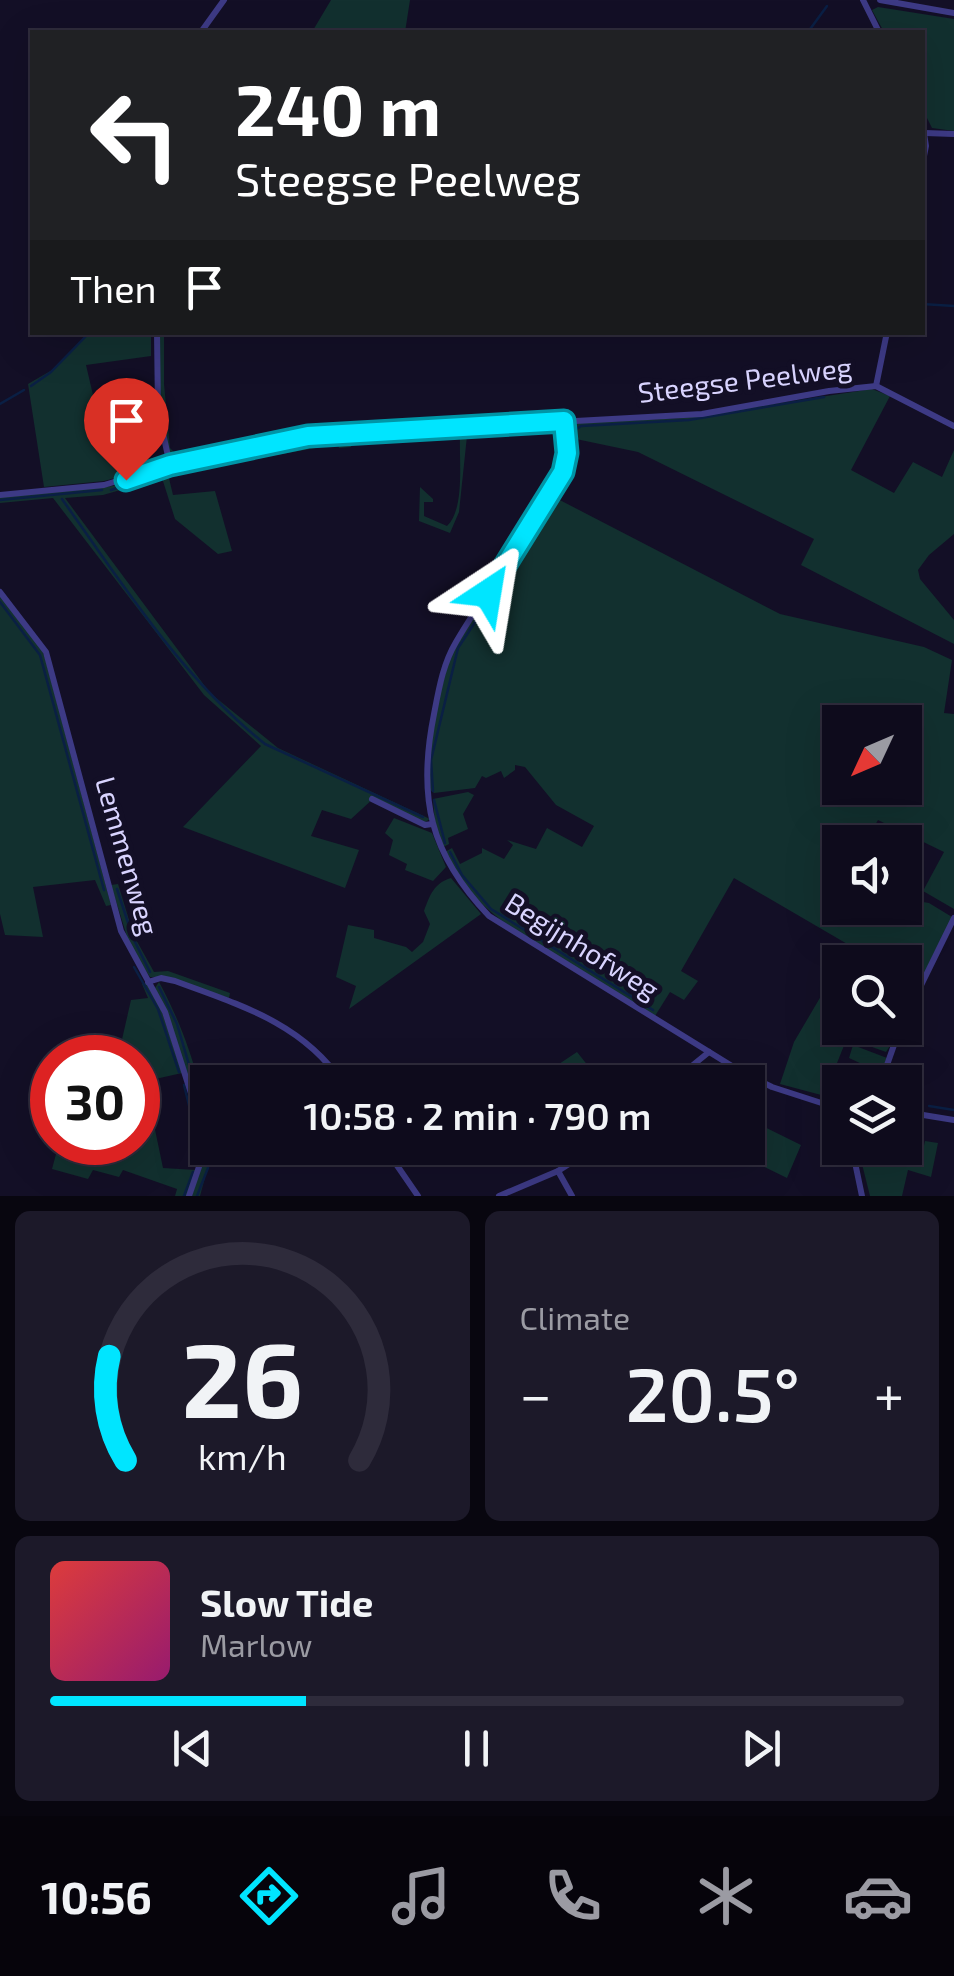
<!DOCTYPE html>
<html lang="en">
<head>
<meta charset="utf-8">
<style>
  :root { --surface:#0e0b1c; --page:#1c1929; --text:#f1f3f6; --muted:#9b9ba3; --line:#2e2b3b; --accent:#00e5ff }
  body { margin:0; font-family:"Exo 2",sans-serif; background:var(--page); color:var(--text); height:100vh; display:flex; flex-direction:column; font-size:38px; white-space:nowrap }
  * { box-sizing:border-box; margin:0 }
  p { font-size:32px; color:var(--muted) }
  .icon { flex:none; width:55px; height:55px; fill:none; stroke:currentColor; stroke-width:2; stroke-linecap:round; stroke-linejoin:round }
  .map { position:relative; height:1196px; overflow:hidden }
  .drawer { display:flex; flex-direction:column; gap:15px; padding:15px; background:#08060f; flex:1 }
  .drawer>* { flex:none }
  .guide { position:absolute; left:30px; top:30px; width:895px; height:305px; border-radius:0px; box-shadow:0 10px 40px #0002,0 0 0 2px var(--line); background:#202124; color:#fff; overflow:hidden }
  .needle { width:65px; rotate:226deg }
  .buttons { position:absolute; left:822px; top:705px; display:grid; gap:20px }
  .buttons a { display:grid; place-items:center; width:100px; height:100px; border-radius:0px; background:var(--surface); box-shadow:0 10px 40px #0002,0 0 0 2px var(--line); font-size:50px }
  .speed { position:absolute; left:30px; top:1035px; display:flex; gap:20px; font-size:50px; font-weight:700; text-align:center }
  .speed>* { display:grid; place-content:center; width:130px; height:130px; border-radius:50%; background:var(--surface); box-shadow:0 10px 40px #0002,0 0 0 2px var(--line); line-height:1 }
  .speed .limit { border:15px solid #d22; background:#fff; color:#111 }
  .pin { position:absolute; display:grid; place-items:center; width:85px; height:85px; color:#fff; margin:-102px -42px; border-radius:50% 50% 50% 0; rotate:-45deg; box-shadow:0 0 10px #0007 }
  .pin .icon { rotate:45deg }
  .me { position:absolute; width:110px; margin:-55px; rotate:33deg; stroke-linejoin:round; filter:drop-shadow(0 0 8px #0008) }
  .turn { display:flex; align-items:center; gap:35px; height:210px; padding:0 40px; font-size:45px }
  .turn .icon { width:130px; height:130px; stroke-width:2.5 }
  .turn b { display:block; font-size:70px; line-height:85px }
  .then { display:flex; align-items:center; height:95px; padding:0 40px; background:#0003; gap:20px; font-size:38px }
  .big { font-size:75px; font-weight:600; line-height:1.1 }
  .drawer .widget { flex:1; display:flex; flex-direction:column; justify-content:center; gap:15px; min-width:0; padding:0 35px; border-radius:15px; background:var(--page) }
  .drawer .dial { align-items:center; gap:0 }
  .dial svg { height:260px; overflow:visible; fill:none; stroke:var(--line); stroke-width:7; stroke-linecap:round; text-anchor:middle }
  .dial text { fill:var(--text); stroke:none }
  .song { display:flex; align-items:center; gap:30px }
  .cover { width:120px; height:120px; border-radius:15px; background:linear-gradient(135deg,hsl(0 70% 55%),hsl(320 70% 35%)) }
  .played { height:10px; border-radius:5px; background:linear-gradient(90deg,var(--accent) 30%,var(--line) 30%) }
  .keys { display:flex; justify-content:space-around; direction:ltr }
  .heat { display:flex; justify-content:space-between; align-items:center; font-size:55px; direction:ltr }
  .drawer .tiles { flex:1; display:grid; gap:15px; grid-template-columns:1fr 1fr }
  .widget:last-child { grid-column:span 2 }
  .trip { position:absolute; left:190px; top:1065px; width:575px; height:100px; border-radius:0px; background:var(--surface); box-shadow:0 10px 40px #0002,0 0 0 2px var(--line); font-weight:600; line-height:100px; text-align:center }
  .menu { display:flex; height:160px; justify-content:space-around; align-items:center; background:#06040b; color:var(--muted) }
  .menu .icon { width:70px; height:70px }
  .menu .on { color:var(--accent) }
  .menu b { font-size:45px; color:var(--text) }
  .map>svg:first-child { display:block }
</style>
</head>
<body>
<div class="map">
<svg width="954" height="1196" viewBox="0 0 954 1196">
  <rect width="100%" height="100%" fill="#130f26"/>
  <!-- green -->
  <g fill="#12302f" fill-rule="evenodd">
    <polygon points="331,0 410,0 405,32 312,32"/>
    <polygon points="878,7 954,19 954,131 932,128 923,110 922,32 884,32 872,10"/>
    <polygon points="89,333 151,333 151,356 86,365 93,395 123,395 130,474 104,481 44,487 28,384 52,370"/>
    <path d="M 159,333 L 164,333 L 164,384 L 170,448 L 176,454 L 338,427 L 425,423 L 420,426 L 348,430 L 184,461 C 178,460 173,461 169,455 C 156,435 160,359 159,333 Z"/>
    <polygon points="872,389 890,396 851,470 894,493 913,462 942,477 954,450 954,534 929,555 918,570 920,579 954,620 954,644 801,565 814,539 638,452 576,439 574,443 569,442 572,426 580,423 684,418"/>
    <path d="M 557,423 L 561,425 C 577,468 525,530 503,566 L 498,564 L 554,468 L 557,454 L 554,430 L 467,436 L 459,512 L 450,533 L 419,521 L 420,487 L 433,499 L 433,502 L 424,502 L 424,516 L 447,526 C 465,509 459,462 460,437 L 428,437 L 428,432 Z"/>
    <polygon points="422,431 422,437 353,441 351,447 339,448 338,444 198,469 196,462 326,436"/>
    <polygon points="167,470 173,495 215,491 232,551 218,554 175,519 162,478 103,495 65,498 210,693 278,748 430,819 424,823 374,798 351,819 322,810 311,836 359,850 345,888 183,827 261,746 204,695 53,498 0,503 0,497 113,486"/>
    <path d="M 552,496 L 780,614 L 924,647 L 952,660 L 944,713 L 954,714 L 954,909 L 923,891 L 944,852 L 878,820 L 865,842 L 840,842 L 840,908 L 883,908 L 879,918 L 884,908 L 905,908 L 905,899 L 929,903 L 952,917 L 912,998 L 905,1002 L 905,962 L 857,962 L 843,957 L 849,945 L 734,878 L 681,971 L 698,981 L 684,1000 L 670,992 L 655,1016 C 600,982 496,930 460,880 C 454,872 450,861 445,852 L 452,848 L 460,864 L 482,853 L 482,848 L 504,859 L 513,845 L 507,840 L 536,849 L 547,828 L 582,847 L 594,826 L 556,805 L 525,767 L 515,765 L 515,770 L 504,778 L 501,771 L 486,778 L 482,776 L 475,788 L 434,793 L 429,789 L 427,766 L 439,697 L 451,654 ZM 840,722 L 905,722 L 905,788 L 840,788 Z"/>
    <polygon points="0,596 39,643 45,658 111,905 106,906 95,880 33,887 43,937 5,935 0,914"/>
    <polygon points="468,792 474,795 463,814 468,829 448,838 449,844 443,847 435,824 433,799"/>
    <polygon points="394,818 432,833 446,867 433,881 405,870 407,864 389,855 393,840 385,833"/>
    <path d="M 451,878 L 481,914 L 349,1009 L 356,986 L 336,977 L 348,925 L 374,930 L 374,938 L 406,947 L 412,952 L 423,942 L 430,924 L 424,911 C 430,895 434,883 451,878 Z"/>
    <polygon points="118,884 134,936 154,972 168,971 230,993 229,998 166,977 150,977 130,946 111,885"/>
    <polygon points="831,979 840,982 840,1028 859,1028 893,1041 886,1052 847,1038 835,1068 842,1072 845,1067 857,1075 862,1064 849,1058 853,1045 887,1058 877,1082 840,1082 840,1100 780,1084 794,1042"/>
    <path d="M 159,982 C 185,1030 207,1092 208,1148 L 213,1148 L 200,1196 L 192,1196 L 205,1151 L 205,1131 L 155,988 Z"/>
    <polygon points="147,983 161,1009 182,1073 142,1082 140,1119 153,1120 163,1168 196,1170 187,1196 175,1196 177,1189 123,1170 119,1177 93,1170 88,1179 52,1169 59,1143 95,1156 99,1143 138,1142 138,1058 118,1057 131,1000 148,998 142,984"/>
    <polygon points="577,1052 601,1082 536,1082 535,1080"/>
    <polygon points="748,1119 801,1145 787,1178 726,1148 748,1148"/>
    <polygon points="925,1141 938,1143 931,1177 908,1170 902,1196 870,1196 858,1148 920,1165"/>
  </g>
  <g fill="none" stroke-linecap="round" stroke-linejoin="round">
    <!-- stream -->
    <g stroke="#0a1f44" stroke-width="2.5">
      <polyline points="808,32 827,6"/>
      <polyline points="922,304 954,306"/>
      <polyline points="31,386 51,372 90,332"/>
      <polyline points="0,404 24,390"/>
      <polyline points="573,437 575,430 581,426 689,420 824,397"/>
      <polyline points="111,490 165,473"/>
      <path d="M 62,499 C 123,585 182,678 265,744 L 423,817"/>
      <polyline points="0,500 102,490"/>
      <path d="M 501,562 C 524,526 565,480 560,435 L 555,429"/>
      <polyline points="0,602 40,655 104,890"/>
      <polyline points="433,791 431,760 458,648 555,501"/>
      <polyline points="434,800 445,843"/>
      <polyline points="450,852 462,875 491,909 653,1010"/>
      <polyline points="117,889 133,938 150,972"/>
      <polyline points="134,967 158,1009 179,1072"/>
      <polyline points="159,987 177,1024 208,1129"/>
      <polyline points="184,1085 198,1142"/>
      <polyline points="929,1106 954,1110"/>
      <polyline points="184,1196 193,1172"/>
      <polyline points="197,1196 208,1168 210,1148"/>
    </g>
    <!-- minor -->
    <g stroke="#3d3a85" stroke-width="6">
      <polyline points="863,0 879,32"/>
      <polyline points="880,0 954,13"/>
      <polyline points="201,32 224,0"/>
      <polyline points="922,121 926,146 922,166"/>
      <polyline points="925,133 954,134"/>
      <polyline points="157,332 158,411 170,465"/>
      <polyline points="876,386 887,332"/>
      <path d="M 564,421 C 567,437 568,451 564,467 C 560,481 550,494 543,507 C 517,554 483,595 456,642 C 443,664 439,688 434,714 C 417,798 430,854 489,916 L 740,1071 L 772,1087 L 840,1109"/>
      <polyline points="0,495 104,485 170,465 308,436 702,414 829,391 876,386 954,426"/>
      <polyline points="0,592 46,652 121,931 165,1012 197,1112 202,1136 201,1161 189,1196"/>
      <polyline points="372,799 425,825 432,824"/>
      <path d="M 148,982 L 161,978 L 175,981 C 240,1005 302,1023 342,1082"/>
      <polyline points="905,1018 954,918"/>
      <polyline points="672,1082 709,1052"/>
      <polyline points="881,1082 900,1028"/>
      <polyline points="905,1112 954,1120"/>
      <polyline points="385,1148 418,1196"/>
      <polyline points="852,1148 862,1196"/>
      <polyline points="558,1171 572,1196"/>
      <polyline points="499,1196 558,1171 594,1148"/>
    </g>
  </g>
  <g fill="none" stroke-linecap="round" stroke-linejoin="round">
    <defs>
      <polyline id="route" points="126,480 170,465 308,436 564,421 567,453 563,472 488,593"/>
    </defs>
    <!-- route casing -->
    <use href="#route" stroke="#0095a6" stroke-width="25"/>
    <!-- route -->
    <use href="#route" stroke="#00e5ff" stroke-width="18"/>
  </g>
  <g text-anchor="middle" stroke-width="10" stroke-linejoin="round" paint-order="stroke">
    <!-- street labels -->
    <g font-size="28" fill="#d9d4ff" stroke="#130f26">
      <text transform="translate(745 380) rotate(-7)" y="10">Steegse Peelweg</text>
      <text transform="translate(127 856) rotate(74)" y="10">Lemmenweg</text>
      <text transform="translate(582 946) rotate(32)" y="10">Begijnhofweg</text>
    </g>
  </g>
</svg>
<div class="buttons">
<a><svg class="needle" viewBox="-14 -14 28 28"><path d="M0-13l5 13h-10z" fill="#e53935"/><path d="M0 13l5-13h-10z" fill="#9b9ba3"/></svg></a>
<a><svg class="icon" aria-label="sound" viewBox="0 0 24 24"><path d="M4 9h4l5-4v14l-5-4H4zM17 9q2 3 0 6"/></svg></a>
<a><svg class="icon" aria-label="search" viewBox="0 0 24 24"><circle cx="10" cy="10" r="6"/><path d="M15 15l6 6"/></svg></a>
<a><svg class="icon" aria-label="layers" viewBox="0 0 24 24"><path d="M12 4l9 5-9 5-9-5zM3 14l9 5 9-5"/></svg></a>
</div>
<div class="speed"><div class="limit">30</div></div>
<div class="pin" style="left:126px;top:480px;background:#d93025"><svg class="icon" aria-label="arrive" viewBox="0 0 24 24"><path d="M6 21V4h12l-3 4 3 4H6"/></svg></div>
<svg class="me" style="left:488px;top:593px" viewBox="-20 -20 40 40"><path d="M0-17L14 15 0 8-14 15z" fill="#00e5ff" stroke="#fff" stroke-width="4"/></svg>
<div class="trip">10:58 · 2 min · 790 m</div>
<div class="guide">
<div class="turn"><svg class="icon" aria-label="left" viewBox="0 0 24 24"><path d="M17 20v-9H6M10 6l-5 5 5 5"/></svg><div><b>240 m</b>Steegse Peelweg</div></div>
<div class="then">Then<svg class="icon" aria-label="arrive" viewBox="0 0 24 24"><path d="M6 21V4h12l-3 4 3 4H6"/></svg></div>
</div>
</div>
<section class="drawer">
<div class="tiles">
<div class="widget dial"><svg viewBox="0 0 100 80">
<path d="M14 69A42 42 0 1 1 86 69"/>
<path d="M14 69A42 42 0 0 1 9 37" stroke="#00e5ff"/>
<text x="50" y="56" font-size="32" font-weight="700">26</text>
<text x="50" y="72" font-size="11">km/h</text>
</svg></div>
<div class="widget"><p>Climate</p>
<div class="heat"><a>−</a><b class="big">20.5°</b><a>+</a></div>
</div>
<div class="widget">
<div class="song"><i class="cover"></i><div><b>Slow Tide</b><p>Marlow</p></div></div>
<div class="played"></div>
<div class="keys"><svg class="icon" aria-label="previous" viewBox="0 0 24 24"><path d="M18 5L8 12l10 7zM5 5v14"/></svg><svg class="icon" aria-label="pause" viewBox="0 0 24 24"><path d="M8 5v14M16 5v14"/></svg><svg class="icon" aria-label="next" viewBox="0 0 24 24"><path d="M6 5l10 7-10 7zM19 5v14"/></svg></div>
</div>
</div>
</section>
<nav class="menu">
<b>10:56</b>
<svg class="icon on" aria-label="directions" viewBox="0 0 24 24"><path d="M12 3l9 9-9 9-9-9zM9 14v-3h6M13 9l2 2-2 2"/></svg>
<svg class="icon" aria-label="music" viewBox="0 0 24 24"><path d="M9 18V5l10-2v13"/><circle cx="6" cy="18" r="3"/><circle cx="16" cy="16" r="3"/></svg>
<svg class="icon" aria-label="phone" viewBox="0 0 24 24"><path d="M5 4h4l2 5-3 2q2 4 5 5l2-3 5 2v4C11 20 4 13 5 4z"/></svg>
<svg class="icon" aria-label="climate" viewBox="0 0 24 24"><path d="M12 3v18M4 7l16 10M4 17L20 7"/></svg>
<svg class="icon" aria-label="car" viewBox="0 0 24 24"><path d="M5 17H2v-5l4-1 3-4h7l3 4 3 1v5h-3M9 17h6M6 11h13"/><circle cx="7" cy="17" r="2"/><circle cx="17" cy="17" r="2"/></svg>
</nav>
</body>
</html>
